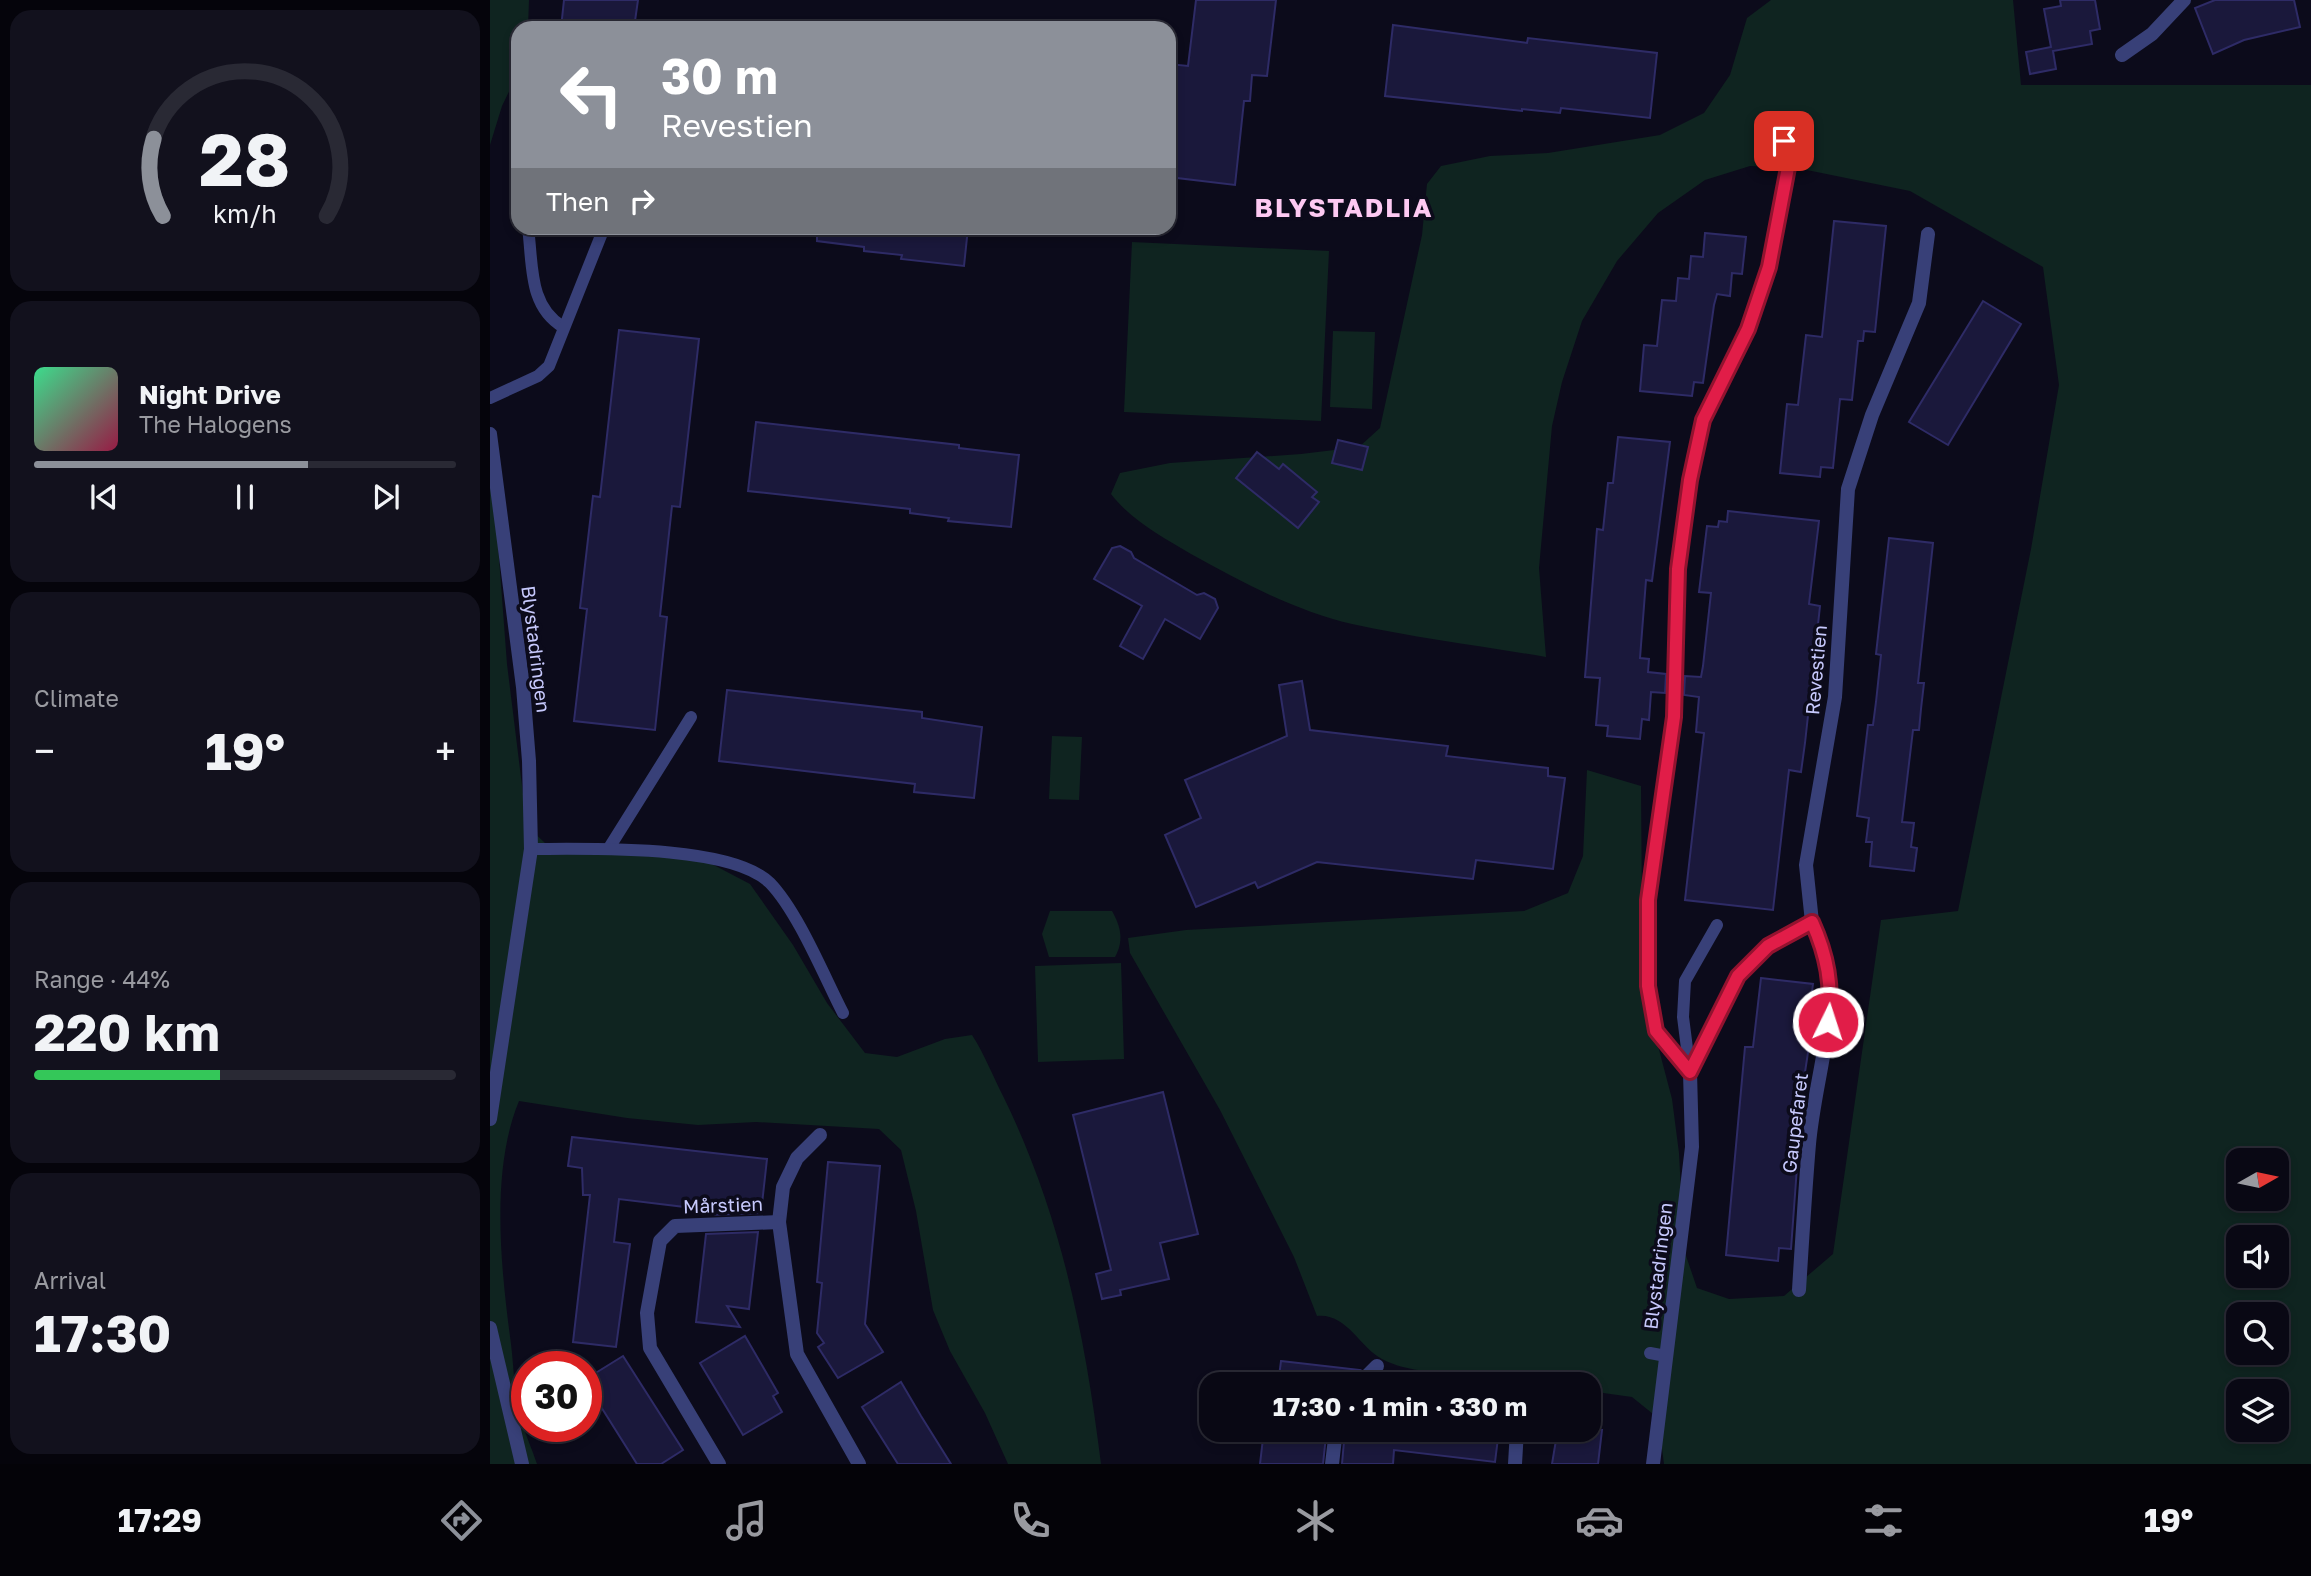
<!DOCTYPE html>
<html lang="en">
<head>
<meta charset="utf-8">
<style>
  :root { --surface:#090814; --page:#12111d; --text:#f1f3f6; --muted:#999aa0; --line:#292934; --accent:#8c9099 }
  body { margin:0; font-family:"Golos Text",sans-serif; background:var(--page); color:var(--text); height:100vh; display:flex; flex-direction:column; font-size:26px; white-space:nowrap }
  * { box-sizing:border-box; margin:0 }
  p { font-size:23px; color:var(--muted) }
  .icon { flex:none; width:38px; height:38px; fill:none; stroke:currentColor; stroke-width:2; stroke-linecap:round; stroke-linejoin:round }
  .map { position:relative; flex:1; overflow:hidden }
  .details { display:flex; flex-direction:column; gap:10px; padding:10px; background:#05040b; width:490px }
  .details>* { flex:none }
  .banner { position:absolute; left:21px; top:21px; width:665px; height:214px; border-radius:21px; box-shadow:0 4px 10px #0003,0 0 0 2px var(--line); background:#8c9099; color:#fff; overflow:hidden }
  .needle { width:46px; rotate:81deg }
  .fabs { position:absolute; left:1736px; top:1148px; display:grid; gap:14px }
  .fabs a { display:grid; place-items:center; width:63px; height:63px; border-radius:14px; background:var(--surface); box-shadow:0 4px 10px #0003,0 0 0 2px var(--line); font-size:35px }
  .speed { position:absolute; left:21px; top:1351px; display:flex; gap:14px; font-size:35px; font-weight:700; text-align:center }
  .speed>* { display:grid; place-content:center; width:91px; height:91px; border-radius:50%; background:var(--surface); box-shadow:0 4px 10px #0003,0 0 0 2px var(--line); line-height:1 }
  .speed .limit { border:10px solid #d22; background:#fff; color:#111 }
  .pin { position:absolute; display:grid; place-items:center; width:60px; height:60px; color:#fff; margin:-30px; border-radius:14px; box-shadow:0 4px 10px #0006 }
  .me { position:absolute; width:77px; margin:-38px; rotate:4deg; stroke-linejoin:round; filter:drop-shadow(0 0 5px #0008) }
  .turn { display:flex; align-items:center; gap:24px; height:147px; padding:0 35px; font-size:32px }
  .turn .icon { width:91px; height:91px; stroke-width:2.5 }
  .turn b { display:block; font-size:49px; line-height:60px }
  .then { display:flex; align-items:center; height:66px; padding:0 35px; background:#0003; gap:14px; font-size:26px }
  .big { font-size:52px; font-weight:700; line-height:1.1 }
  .details .tile { flex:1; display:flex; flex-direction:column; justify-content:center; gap:10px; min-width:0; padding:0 24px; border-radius:21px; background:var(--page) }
  .details .dial { align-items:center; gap:0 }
  .dial svg { height:182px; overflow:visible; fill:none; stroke:var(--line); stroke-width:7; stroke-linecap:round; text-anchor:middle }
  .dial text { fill:var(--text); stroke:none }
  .song { display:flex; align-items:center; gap:21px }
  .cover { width:84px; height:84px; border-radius:10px; background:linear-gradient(135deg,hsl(150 70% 55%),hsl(340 70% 35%)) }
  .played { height:7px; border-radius:4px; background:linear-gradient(90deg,var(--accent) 65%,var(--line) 65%) }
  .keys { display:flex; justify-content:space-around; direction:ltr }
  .heat { display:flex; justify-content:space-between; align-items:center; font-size:38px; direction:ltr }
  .charge { height:10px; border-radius:5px; background:linear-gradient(90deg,#34c759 44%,var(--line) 0) }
  .trip { position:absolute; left:709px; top:1372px; width:402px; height:70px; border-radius:21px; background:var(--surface); box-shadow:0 4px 10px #0003,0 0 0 2px var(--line); font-weight:700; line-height:70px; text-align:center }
  .dock { display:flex; height:112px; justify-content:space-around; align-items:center; background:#040308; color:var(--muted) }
  .dock .icon { width:49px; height:49px }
  .dock .current { color:var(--accent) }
  .dock b { font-size:32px; color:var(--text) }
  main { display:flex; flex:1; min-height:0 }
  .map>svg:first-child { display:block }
</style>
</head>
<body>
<main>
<section class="details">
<div class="tile dial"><svg viewBox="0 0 100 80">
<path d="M14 69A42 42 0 1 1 86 69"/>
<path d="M14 69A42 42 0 0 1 10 35" stroke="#8c9099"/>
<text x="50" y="56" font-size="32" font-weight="700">28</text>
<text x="50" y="72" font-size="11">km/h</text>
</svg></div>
<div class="tile">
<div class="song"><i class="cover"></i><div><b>Night Drive</b><p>The Halogens</p></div></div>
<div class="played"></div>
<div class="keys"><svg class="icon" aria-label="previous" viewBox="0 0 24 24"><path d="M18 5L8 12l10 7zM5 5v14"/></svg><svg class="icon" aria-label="pause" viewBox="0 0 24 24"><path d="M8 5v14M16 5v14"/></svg><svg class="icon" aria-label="next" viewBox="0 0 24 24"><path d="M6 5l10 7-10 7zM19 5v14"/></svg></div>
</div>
<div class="tile"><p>Climate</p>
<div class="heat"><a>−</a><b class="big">19°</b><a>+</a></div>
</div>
<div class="tile"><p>Range · 44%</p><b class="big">220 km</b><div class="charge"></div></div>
<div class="tile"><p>Arrival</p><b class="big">17:30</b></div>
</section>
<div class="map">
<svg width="1821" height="1464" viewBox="0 0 1821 1464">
  <rect width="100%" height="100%" fill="#0c0b1b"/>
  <!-- green -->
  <g fill="#0f2420" fill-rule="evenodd">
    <polygon points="0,0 39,0 38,28 28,28 28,73 12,106 0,145"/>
    <path d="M 1281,0 L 1523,0 L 1531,85 L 1821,85 L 1821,1464 L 1174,1464 L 1168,1418 L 1142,1397 L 1099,1391 L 1099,1384 C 1057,1384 1022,1378 981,1375 C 953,1372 918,1373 892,1359 C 869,1347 857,1313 827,1316 L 804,1257 L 730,1110 L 640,953 L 638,938 L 696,930 L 1034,911 L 1078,893 L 1093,856 L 1097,770 L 1151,786 L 1152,915 L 1167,1042 L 1182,1099 L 1189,1153 L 1194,1250 L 1207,1288 L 1239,1299 L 1294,1296 L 1343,1254 L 1391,920 L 1468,911 L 1541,549 L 1569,385 L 1553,267 L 1420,191 L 1307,168 L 1260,166 L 1215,180 L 1168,213 L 1127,261 L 1092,321 L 1072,382 L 1062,426 L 1049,568 L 1056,657 C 992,646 926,638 862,624 C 806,611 751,582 701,554 C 672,537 641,520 621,494 L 630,473 L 680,463 L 811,454 L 869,447 L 890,428 L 932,235 L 937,184 L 951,166 L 1000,156 L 1058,153 L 1170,135 L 1214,113 L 1240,75 L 1257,18 ZM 1748,1160 L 1787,1160 L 1787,1199 L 1748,1199 ZM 1748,1237 L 1787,1237 L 1787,1276 L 1748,1276 ZM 1748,1314 L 1787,1314 L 1787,1353 L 1748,1353 ZM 1748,1391 L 1787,1391 L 1787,1430 L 1748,1430 Z"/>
    <polygon points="642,242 839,251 831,421 634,412"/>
    <polygon points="843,331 885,332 882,409 840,407"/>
    <path d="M 0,439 L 17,664 L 37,826 L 55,843 L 218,862 L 260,884 L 303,945 L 337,1003 L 375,1053 L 407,1057 L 455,1039 L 482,1035 C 495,1055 503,1077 514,1098 C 571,1215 595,1335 611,1464 L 518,1464 L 495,1413 L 460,1351 L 443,1310 L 426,1211 L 411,1150 L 389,1129 L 266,1122 L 208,1125 L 137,1118 L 29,1101 C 0,1171 11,1269 21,1344 C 24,1368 24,1395 31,1419 C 35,1434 42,1449 47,1464 L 0,1464 Z"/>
    <polygon points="562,736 592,737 589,800 559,799"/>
    <path d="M 560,911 L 622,911 C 631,927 634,941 625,957 L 559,957 L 552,934 Z"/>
    <polygon points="631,963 634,1059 548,1062 545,966"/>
  </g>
  <!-- building -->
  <g fill="#1a183b" stroke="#2e2b66" stroke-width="2">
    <polygon points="74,0 148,0 144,28 71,28"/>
    <polygon points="706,0 786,0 777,76 762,75 760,101 754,101 745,185 679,177 679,64 698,66"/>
    <polygon points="1570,0 1605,0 1610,29 1600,31 1602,44 1563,51 1566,69 1540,74 1536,52 1561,47 1554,9 1571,6"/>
    <polygon points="1725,0 1804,0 1810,27 1754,40 1723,54 1705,8"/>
    <polygon points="903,25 1037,43 1038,38 1167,53 1160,118 1071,108 1070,113 1032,109 1032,111 895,96"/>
    <polygon points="1344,221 1396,226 1385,332 1374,331 1373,341 1368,341 1362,400 1350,399 1343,468 1331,467 1330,477 1290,473 1297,404 1308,405 1316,335 1332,337"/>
    <polygon points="327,228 478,228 474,266 411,259 412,255 374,251 374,247 327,241"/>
    <polygon points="1215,233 1256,237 1252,274 1242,273 1240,296 1227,294 1224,305 1213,383 1204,382 1202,396 1150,391 1154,345 1167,346 1172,300 1186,301 1188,278 1199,279 1201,256 1213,257"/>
    <polygon points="1493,301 1531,324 1458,445 1419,422"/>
    <polygon points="129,330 209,339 190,507 182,506 170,616 177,617 165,730 84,721 97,609 90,608 103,496 110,497"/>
    <polygon points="266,422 469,445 469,448 529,455 521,527 458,521 459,518 420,513 420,509 258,491"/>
    <polygon points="1128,437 1180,442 1162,581 1156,580 1150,658 1159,659 1158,672 1176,674 1175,693 1161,692 1159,720 1152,719 1150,739 1117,736 1118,726 1106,725 1110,678 1095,677 1107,529 1113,530 1118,483 1123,483"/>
    <polygon points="848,440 878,447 872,470 842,463"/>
    <polygon points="767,452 789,469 793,464 827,492 822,497 829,502 808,528 746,478"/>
    <polygon points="1238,511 1329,521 1319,604 1330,606 1315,743 1311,772 1299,770 1283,910 1195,900 1214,733 1206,732 1209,697 1194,695 1195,676 1211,677 1213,666 1221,593 1209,592 1217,526 1228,527 1229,521 1237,522"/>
    <polygon points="1399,538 1443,543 1428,683 1434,683 1431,709 1429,730 1423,730 1412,822 1424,823 1421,847 1427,848 1424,871 1380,866 1382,842 1376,842 1379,818 1367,816 1378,725 1383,725 1386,702 1391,655 1386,654"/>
    <polygon points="630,546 641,552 644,558 707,595 714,593 725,599 728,608 710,639 675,619 653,659 630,646 652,606 604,579 622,548"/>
    <polygon points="812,681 820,730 958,746 956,756 1058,768 1058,776 1075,778 1063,869 986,860 983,879 827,862 768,888 765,882 706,907 675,835 711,818 695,780 797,736 789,685"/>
    <polygon points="237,690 432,712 432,718 492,727 484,798 424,792 425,784 229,761"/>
    <polygon points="1271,978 1323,984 1320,1007 1325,1007 1313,1085 1301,1249 1289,1248 1288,1261 1236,1255 1255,1047 1263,1047"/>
    <polygon points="673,1092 708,1234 670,1243 679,1279 630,1290 631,1295 612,1299 606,1274 621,1270 583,1115"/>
    <polygon points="82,1137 277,1159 271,1213 219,1215 219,1210 129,1199 124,1242 140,1244 126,1347 83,1342 100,1195 93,1195 92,1168 78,1166"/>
    <polygon points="338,1162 390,1166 375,1324 393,1352 348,1378 328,1347 334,1343 327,1333 332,1283 327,1282"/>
    <polygon points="268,1232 259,1309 237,1306 250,1327 206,1322 216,1234"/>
    <polygon points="255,1336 288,1393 283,1396 292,1412 253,1435 210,1363"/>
    <polygon points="133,1356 193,1450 171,1464 147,1464 96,1383 96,1379"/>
    <polygon points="791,1361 870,1370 860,1384 788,1384"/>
    <polygon points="411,1382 431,1416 461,1464 408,1464 372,1407"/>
    <polygon points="774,1430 804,1430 803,1433 836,1436 833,1464 770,1464"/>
    <polygon points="855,1430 1009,1430 1005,1462 904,1450 903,1464 852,1464"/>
    <polygon points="1082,1430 1112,1430 1108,1464 1062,1464 1067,1434 1081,1436"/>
  </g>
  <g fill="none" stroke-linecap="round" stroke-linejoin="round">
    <!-- lane -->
    <g stroke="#384078" stroke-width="12">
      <path d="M 38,228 C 43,264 38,306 73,327"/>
      <polyline points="0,398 48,376 59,366 114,228"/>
      <polyline points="119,848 201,717"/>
      <path d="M 41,849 C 96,849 241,844 280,883 C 308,912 334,976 353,1013"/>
      <polyline points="1200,1072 1193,1017 1195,981 1227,925"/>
      <polyline points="1160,1353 1176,1356"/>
    </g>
    <!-- street -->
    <g stroke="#384078" stroke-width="14">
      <polyline points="1632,55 1662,34 1694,0"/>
      <polyline points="0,434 33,687 39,761 41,849 0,1119"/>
      <polyline points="1200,1072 1166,1031 1158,986 1158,900 1184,717 1188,570 1200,480 1213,420 1258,329 1279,267 1300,157 1295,141"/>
      <polyline points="330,1135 307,1158 293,1187 289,1222 307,1354 369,1464"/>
      <path d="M 1309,1290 C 1312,1241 1315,1192 1319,1144 C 1326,1065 1358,999 1322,922"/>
      <polyline points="0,1328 32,1464"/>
      <polyline points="869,1384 887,1366"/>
      <polyline points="229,1464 160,1348 157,1313 170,1241 185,1226 289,1222"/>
      <polyline points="842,1464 846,1430"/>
      <polyline points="1025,1464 1027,1430"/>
      <polyline points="1163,1464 1202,1147 1200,1072 1248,976 1278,946 1322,922 1316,865 1345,697 1358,489 1382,415 1429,303 1438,234"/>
    </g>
  </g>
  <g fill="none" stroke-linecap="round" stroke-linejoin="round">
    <defs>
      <path id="route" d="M 1294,141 L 1300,157 L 1279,267 L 1258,329 L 1213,420 L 1200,480 L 1188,569 L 1184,717 L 1158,900 L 1158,986 L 1166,1031 L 1200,1072 L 1248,976 L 1278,946 L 1322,922 C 1337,955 1343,986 1338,1022"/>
    </defs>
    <!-- route casing -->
    <use href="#route" stroke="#92132f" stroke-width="18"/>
    <!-- route -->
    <use href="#route" stroke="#e11d48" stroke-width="12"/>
  </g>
  <g text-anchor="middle" stroke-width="7" stroke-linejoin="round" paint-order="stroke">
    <!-- street labels -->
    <g font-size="19" fill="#c7c9fd" stroke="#0c0b1b">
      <text transform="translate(46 649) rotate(83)" y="7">Blystadringen</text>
      <text transform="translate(1326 670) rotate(-85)" y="7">Revestien</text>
      <text transform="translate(1305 1123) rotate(-83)" y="7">Gaupefaret</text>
      <text transform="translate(233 1205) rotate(-2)" y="7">Mårstien</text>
      <text transform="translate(1168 1266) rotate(-83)" y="7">Blystadringen</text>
    </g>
    <!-- district labels -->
    <g font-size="26" font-weight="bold" letter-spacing="2" fill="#fdc9f2" stroke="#0c0b1b">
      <text x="854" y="217">BLYSTADLIA</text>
    </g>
  </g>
</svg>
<div class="fabs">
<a><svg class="needle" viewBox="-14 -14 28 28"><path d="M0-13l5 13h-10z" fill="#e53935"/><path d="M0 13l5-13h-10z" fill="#999aa0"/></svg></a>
<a><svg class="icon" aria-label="sound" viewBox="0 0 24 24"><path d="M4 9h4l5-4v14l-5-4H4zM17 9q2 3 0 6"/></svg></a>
<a><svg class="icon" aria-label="search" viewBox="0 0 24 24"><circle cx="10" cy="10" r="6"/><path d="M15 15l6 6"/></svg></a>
<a><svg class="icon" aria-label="layers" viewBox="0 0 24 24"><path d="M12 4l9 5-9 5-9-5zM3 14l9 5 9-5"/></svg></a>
</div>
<div class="speed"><div class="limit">30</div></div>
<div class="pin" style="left:1294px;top:141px;background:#d93025"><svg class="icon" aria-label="arrive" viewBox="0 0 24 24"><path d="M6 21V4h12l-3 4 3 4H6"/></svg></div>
<svg class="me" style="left:1338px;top:1022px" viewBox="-20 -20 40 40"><circle r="17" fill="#e11d48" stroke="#fff" stroke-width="3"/><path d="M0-11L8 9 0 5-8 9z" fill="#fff"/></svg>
<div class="trip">17:30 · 1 min · 330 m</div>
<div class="banner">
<div class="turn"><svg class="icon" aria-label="left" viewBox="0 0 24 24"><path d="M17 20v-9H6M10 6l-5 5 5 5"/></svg><div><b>30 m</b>Revestien</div></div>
<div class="then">Then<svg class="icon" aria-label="right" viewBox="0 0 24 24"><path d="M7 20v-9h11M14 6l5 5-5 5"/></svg></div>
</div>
</div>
</main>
<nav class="dock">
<b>17:29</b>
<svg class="icon current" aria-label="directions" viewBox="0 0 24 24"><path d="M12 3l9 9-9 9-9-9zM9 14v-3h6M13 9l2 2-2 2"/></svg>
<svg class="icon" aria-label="music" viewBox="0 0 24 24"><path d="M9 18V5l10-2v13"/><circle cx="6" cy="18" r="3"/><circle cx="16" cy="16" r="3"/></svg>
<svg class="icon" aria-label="phone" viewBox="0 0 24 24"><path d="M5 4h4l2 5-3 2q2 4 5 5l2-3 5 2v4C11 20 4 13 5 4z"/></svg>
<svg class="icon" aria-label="climate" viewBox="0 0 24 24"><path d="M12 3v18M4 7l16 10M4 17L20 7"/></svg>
<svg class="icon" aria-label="car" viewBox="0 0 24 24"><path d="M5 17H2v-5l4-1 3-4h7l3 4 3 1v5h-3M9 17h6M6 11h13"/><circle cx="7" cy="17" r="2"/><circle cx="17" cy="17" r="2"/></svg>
<svg class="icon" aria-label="filters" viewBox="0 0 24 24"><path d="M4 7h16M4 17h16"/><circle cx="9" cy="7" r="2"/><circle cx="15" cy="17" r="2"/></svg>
<b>19°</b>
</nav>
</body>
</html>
